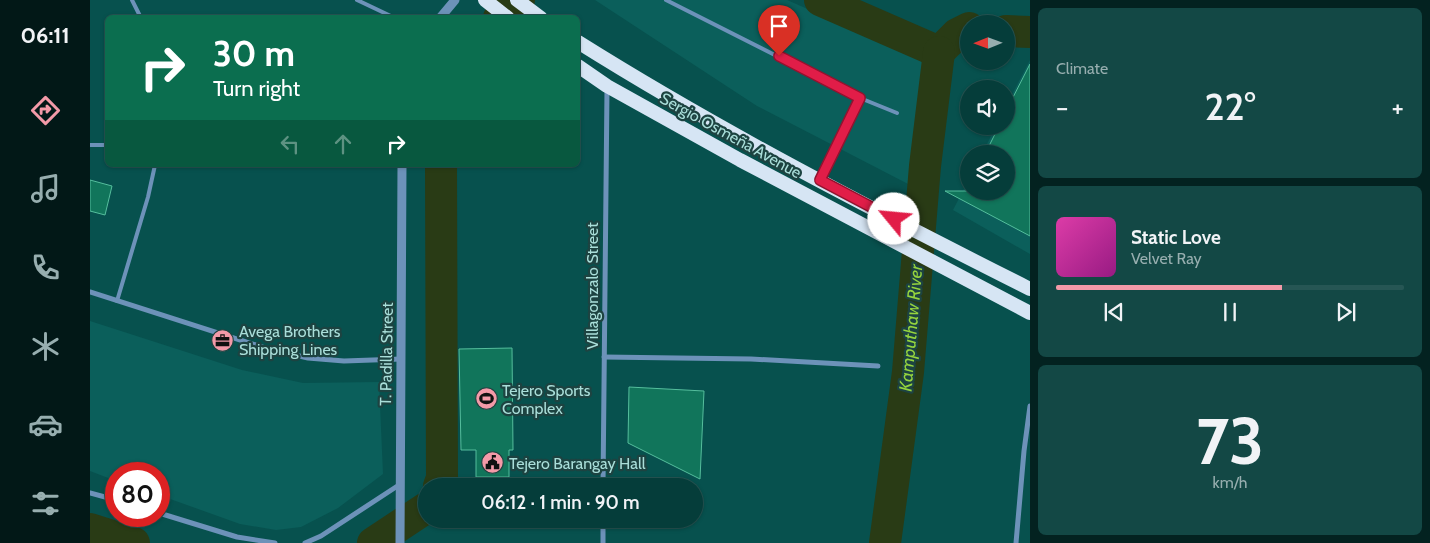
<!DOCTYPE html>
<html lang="en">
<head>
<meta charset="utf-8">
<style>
  :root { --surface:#053d3a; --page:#134845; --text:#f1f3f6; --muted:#97aeaf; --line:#265654; --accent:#f39aa8 }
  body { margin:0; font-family:Cabin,sans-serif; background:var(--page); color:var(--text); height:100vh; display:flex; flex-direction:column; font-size:19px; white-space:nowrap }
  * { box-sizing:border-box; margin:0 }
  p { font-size:16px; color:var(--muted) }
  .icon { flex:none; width:28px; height:28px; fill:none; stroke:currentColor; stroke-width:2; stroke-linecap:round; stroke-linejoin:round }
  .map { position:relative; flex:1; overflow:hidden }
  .details { display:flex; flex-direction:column; gap:8px; padding:8px; background:#032220; width:400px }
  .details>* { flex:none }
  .guide { position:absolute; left:15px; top:15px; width:475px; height:152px; border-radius:8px; box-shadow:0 1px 4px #0004,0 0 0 1px var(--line); background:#0b6e4f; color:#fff; overflow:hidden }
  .needle { width:32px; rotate:269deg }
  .controls { position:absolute; left:870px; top:15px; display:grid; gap:10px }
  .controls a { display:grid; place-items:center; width:55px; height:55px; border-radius:50%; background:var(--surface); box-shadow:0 1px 4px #0004,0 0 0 1px var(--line); font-size:25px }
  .speed { position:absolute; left:15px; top:462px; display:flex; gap:10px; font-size:25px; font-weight:700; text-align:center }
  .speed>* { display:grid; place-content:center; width:65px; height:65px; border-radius:50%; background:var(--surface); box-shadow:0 1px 4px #0004,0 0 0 1px var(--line); line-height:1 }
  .speed .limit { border:8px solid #d22; background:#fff; color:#111 }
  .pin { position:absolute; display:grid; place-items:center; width:42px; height:42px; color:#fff; margin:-51px -21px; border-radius:50% 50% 50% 0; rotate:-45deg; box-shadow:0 0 5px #0007 }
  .pin .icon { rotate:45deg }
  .me { position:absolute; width:55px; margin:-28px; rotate:298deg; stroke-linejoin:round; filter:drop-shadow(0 0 4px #0008) }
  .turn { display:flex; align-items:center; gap:18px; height:105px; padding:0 25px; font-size:22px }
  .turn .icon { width:65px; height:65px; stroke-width:2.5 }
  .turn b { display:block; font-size:35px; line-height:42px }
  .lanes { display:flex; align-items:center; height:48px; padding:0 25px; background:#0003; justify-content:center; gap:25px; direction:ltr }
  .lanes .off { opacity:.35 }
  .big { font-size:38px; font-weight:600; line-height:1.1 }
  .details .tile { flex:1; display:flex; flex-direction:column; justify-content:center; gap:8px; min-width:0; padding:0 18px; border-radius:8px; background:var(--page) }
  .details .dial { align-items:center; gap:0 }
  .dial b { font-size:65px; line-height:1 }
  .song { display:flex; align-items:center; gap:15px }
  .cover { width:60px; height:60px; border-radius:8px; background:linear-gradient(135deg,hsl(320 70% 55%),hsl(310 70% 35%)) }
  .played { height:5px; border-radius:2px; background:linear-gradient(90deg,var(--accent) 65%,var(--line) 65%) }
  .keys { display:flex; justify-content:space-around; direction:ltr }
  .heat { display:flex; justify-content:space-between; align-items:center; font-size:28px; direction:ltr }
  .trip { position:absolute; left:328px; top:478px; width:285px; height:50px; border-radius:25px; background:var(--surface); box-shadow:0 1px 4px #0004,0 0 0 1px var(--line); font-weight:600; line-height:50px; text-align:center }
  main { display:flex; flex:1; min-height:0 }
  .menu { display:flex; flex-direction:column; width:90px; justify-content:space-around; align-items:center; background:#021817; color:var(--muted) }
  .menu .icon { width:35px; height:35px }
  .menu .current { color:var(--accent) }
  .menu b { font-size:22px; color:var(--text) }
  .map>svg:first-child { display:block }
</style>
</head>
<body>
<main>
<nav class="menu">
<b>06:11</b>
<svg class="icon current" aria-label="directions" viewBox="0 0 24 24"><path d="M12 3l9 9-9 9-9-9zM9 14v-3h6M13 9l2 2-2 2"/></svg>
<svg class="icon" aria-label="music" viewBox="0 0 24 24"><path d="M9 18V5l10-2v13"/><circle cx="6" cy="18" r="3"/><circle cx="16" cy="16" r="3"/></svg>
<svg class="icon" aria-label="phone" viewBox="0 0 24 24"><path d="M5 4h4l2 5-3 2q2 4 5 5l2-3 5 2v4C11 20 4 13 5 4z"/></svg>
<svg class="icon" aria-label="climate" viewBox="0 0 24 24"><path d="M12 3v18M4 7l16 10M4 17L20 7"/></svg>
<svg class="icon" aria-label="car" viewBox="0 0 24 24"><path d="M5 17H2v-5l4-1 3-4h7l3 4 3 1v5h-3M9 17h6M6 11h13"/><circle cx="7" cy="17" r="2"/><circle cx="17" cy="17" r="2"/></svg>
<svg class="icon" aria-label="filters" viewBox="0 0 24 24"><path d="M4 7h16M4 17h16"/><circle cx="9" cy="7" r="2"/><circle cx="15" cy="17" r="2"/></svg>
</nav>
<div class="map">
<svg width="940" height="543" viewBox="0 0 940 543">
  <rect width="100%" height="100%" fill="#07514e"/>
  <!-- built -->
  <g fill="#0b5f5b">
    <polygon points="505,0 697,0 843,64 822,186 667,106"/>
    <polygon points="940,60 940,254 863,210 879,179 879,191 916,191 916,154 892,154 906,126 916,126 916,106"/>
    <polygon points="0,321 152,370 213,383 289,382 293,474 248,508 211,527 186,530 150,524 69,495 69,474 26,474 26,481 0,471"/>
  </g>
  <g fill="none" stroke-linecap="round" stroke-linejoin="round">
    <!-- river -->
    <g stroke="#293b15" stroke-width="32">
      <polyline points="730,0 849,52"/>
      <polyline points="409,18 429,0"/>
      <polyline points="916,31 940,32"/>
      <polyline points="849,52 867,34 879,28"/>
      <polyline points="349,486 352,478 351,165"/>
      <polyline points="0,529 44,543"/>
      <polyline points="283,543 336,508"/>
      <polyline points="795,543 818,372 835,166 849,52"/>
    </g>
  </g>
  <!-- building -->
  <g fill="#11755b" stroke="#55be9d">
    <polygon points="940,64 940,236 855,191 916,191 916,154 895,154 909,126 916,126 916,111"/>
    <polygon points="0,180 22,186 15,215 0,211"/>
    <polygon points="422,348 423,450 419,450 419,477 386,477 386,450 371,450 369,349"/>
    <polygon points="539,387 614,391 610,479 538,443"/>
  </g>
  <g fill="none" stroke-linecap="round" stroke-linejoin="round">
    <!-- service -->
    <g stroke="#6d92b9" stroke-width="4">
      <polyline points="42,0 51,18"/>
      <polyline points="267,0 305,18"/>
      <polyline points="576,0 770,98 807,113"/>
      <polyline points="0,145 18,145"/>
      <polyline points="731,179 770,98"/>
      <polyline points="27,301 58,197 65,165"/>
    </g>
    <!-- minor -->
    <g stroke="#6d92b9" stroke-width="5">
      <polyline points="0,292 175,348 218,358 254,361 311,359"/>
      <polyline points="514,357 661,359 788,366"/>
      <polyline points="513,486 517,89"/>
      <polyline points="0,493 26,500"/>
      <polyline points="69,513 147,537 185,543"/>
      <polyline points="215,543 231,536 309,485"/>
      <polyline points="513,543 513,519"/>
      <polyline points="926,543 934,451 940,406"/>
    </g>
    <!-- tertiary -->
    <g stroke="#6d92b9" stroke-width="9">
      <polyline points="350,18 365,0"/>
      <polyline points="310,543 312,165"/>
    </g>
    <!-- trunk -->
    <g stroke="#d6e5f4" stroke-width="14">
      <polyline points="395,0 418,18"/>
      <polyline points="427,0 451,18"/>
      <path d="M 488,42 C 633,133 787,212 940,289"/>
      <polyline points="488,66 517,86 650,160 940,313"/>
    </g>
  </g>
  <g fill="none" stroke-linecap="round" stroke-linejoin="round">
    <defs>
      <polyline id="route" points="689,56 770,98 730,180 804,219"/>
    </defs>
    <!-- route casing -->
    <use href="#route" stroke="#92132f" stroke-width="12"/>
    <!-- route -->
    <use href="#route" stroke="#e11d48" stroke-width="9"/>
  </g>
  <!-- icons -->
  <defs>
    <symbol id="office-disc" viewBox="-11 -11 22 22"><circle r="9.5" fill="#f39aa8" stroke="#1d4341"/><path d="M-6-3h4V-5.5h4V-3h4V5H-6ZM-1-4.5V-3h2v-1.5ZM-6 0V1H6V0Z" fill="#111"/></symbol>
    <symbol id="stadium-disc" viewBox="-11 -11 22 22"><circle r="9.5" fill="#f39aa8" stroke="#1d4341"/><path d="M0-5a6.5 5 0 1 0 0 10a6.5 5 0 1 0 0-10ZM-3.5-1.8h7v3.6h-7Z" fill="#111"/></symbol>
    <symbol id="civic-disc" viewBox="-11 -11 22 22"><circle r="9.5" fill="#f39aa8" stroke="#1d4341"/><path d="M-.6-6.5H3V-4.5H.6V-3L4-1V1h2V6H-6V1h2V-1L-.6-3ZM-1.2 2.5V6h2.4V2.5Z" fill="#111"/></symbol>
  </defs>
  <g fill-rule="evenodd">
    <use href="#office-disc" x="120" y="328" width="25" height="25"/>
    <use href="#stadium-disc" x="384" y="386" width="25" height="25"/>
    <use href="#civic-disc" x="390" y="450" width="25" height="25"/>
  </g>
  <g text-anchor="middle" stroke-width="4.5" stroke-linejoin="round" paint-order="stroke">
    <!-- street labels -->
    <g font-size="16" fill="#a9ded9" stroke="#1d4341">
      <text transform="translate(641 135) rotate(29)" y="6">Sergio Osmeña Avenue</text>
      <text transform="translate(502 286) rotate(-90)" y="6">Villagonzalo Street</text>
      <text transform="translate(296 354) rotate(-89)" y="6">T. Padilla Street</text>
    </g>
    <!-- poi labels -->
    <g font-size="16" fill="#a9ded9" stroke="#1d4341" text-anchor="start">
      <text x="149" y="337">Avega Brothers<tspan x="149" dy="18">Shipping Lines</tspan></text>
      <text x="412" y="396">Tejero Sports<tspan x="412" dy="18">Complex</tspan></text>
      <text x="419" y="469">Tejero Barangay Hall</text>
    </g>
    <!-- water labels -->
    <g font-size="18" font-style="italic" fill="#95d43e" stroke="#1d4341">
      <text transform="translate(821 328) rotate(-85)" y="6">Kamputhaw River</text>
    </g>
  </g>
</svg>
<div class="controls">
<a><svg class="needle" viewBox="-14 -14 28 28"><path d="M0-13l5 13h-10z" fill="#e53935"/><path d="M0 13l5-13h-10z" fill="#97aeaf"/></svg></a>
<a><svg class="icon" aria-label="sound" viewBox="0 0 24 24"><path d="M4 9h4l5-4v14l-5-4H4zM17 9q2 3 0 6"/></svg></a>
<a><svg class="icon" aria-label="layers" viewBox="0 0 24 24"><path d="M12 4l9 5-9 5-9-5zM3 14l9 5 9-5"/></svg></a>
</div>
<div class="speed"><div class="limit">80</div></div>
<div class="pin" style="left:689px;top:56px;background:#d93025"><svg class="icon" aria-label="arrive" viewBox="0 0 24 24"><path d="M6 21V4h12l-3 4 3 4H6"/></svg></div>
<svg class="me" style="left:804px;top:219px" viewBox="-20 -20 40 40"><circle r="19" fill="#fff"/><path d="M0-13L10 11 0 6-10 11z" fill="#e11d48"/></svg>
<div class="trip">06:12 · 1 min · 90 m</div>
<div class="guide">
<div class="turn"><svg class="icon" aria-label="right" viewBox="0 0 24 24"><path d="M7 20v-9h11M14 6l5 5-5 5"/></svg><div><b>30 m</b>Turn right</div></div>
<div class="lanes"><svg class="icon off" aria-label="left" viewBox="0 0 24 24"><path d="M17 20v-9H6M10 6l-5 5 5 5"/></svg><svg class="icon off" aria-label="ahead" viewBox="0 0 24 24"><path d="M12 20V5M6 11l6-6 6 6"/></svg><svg class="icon" aria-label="right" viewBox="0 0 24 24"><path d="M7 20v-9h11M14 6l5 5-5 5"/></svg></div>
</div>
</div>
<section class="details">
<div class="tile"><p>Climate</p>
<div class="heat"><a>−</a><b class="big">22°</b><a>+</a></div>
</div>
<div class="tile">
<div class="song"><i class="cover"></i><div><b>Static Love</b><p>Velvet Ray</p></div></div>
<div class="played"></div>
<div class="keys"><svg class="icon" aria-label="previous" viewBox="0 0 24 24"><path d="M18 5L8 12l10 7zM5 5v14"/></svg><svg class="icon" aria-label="pause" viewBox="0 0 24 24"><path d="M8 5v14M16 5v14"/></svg><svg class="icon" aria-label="next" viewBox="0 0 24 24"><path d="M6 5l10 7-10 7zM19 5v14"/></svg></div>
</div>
<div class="tile dial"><b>73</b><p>km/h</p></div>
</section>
</main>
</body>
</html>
